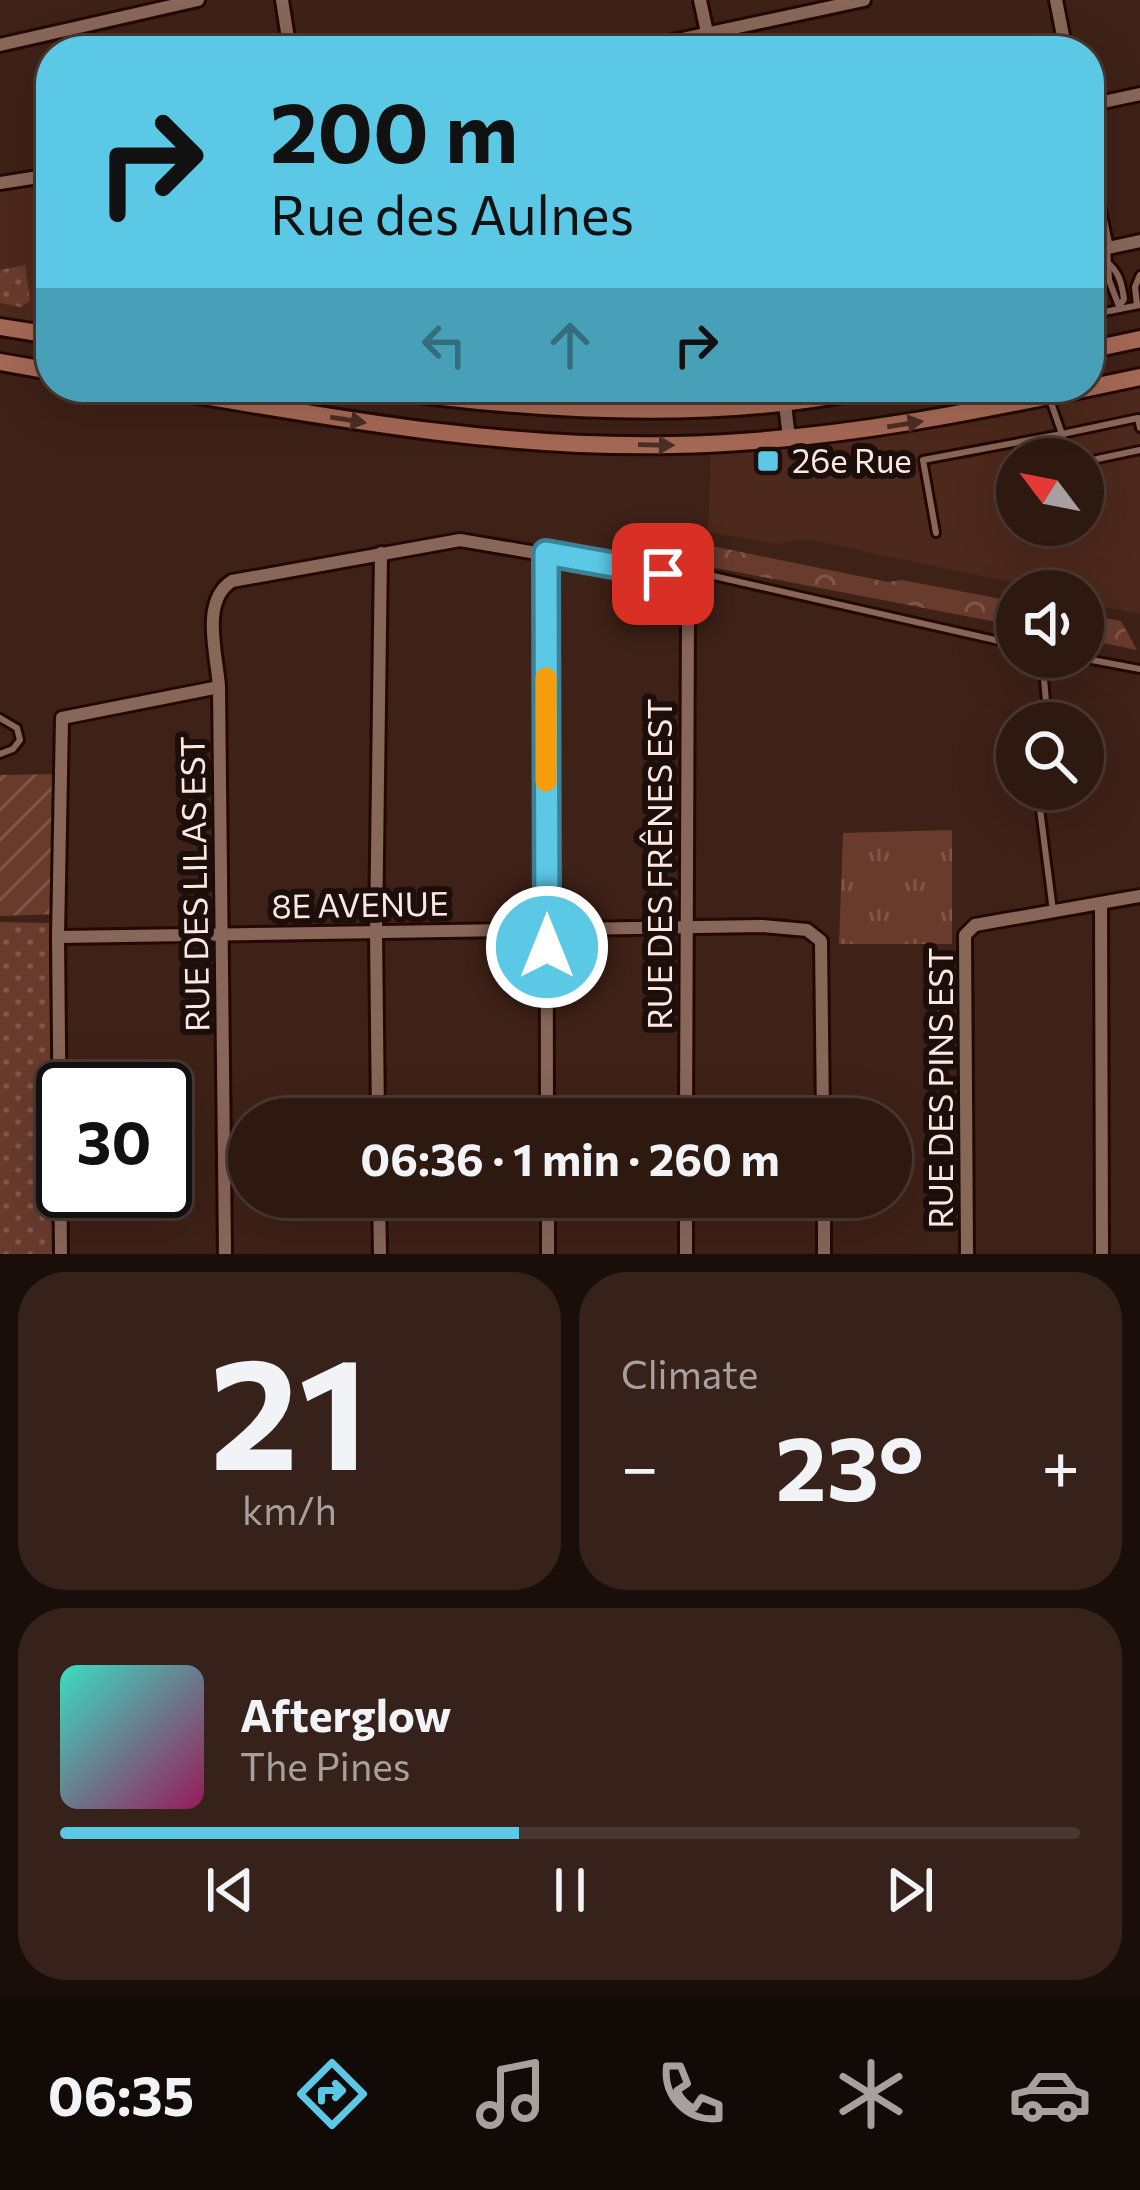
<!DOCTYPE html>
<html lang="en">
<head>
<meta charset="utf-8">
<style>
  :root { --surface:#2e1911; --page:#36221a; --text:#f1f3f6; --muted:#a7a09f; --line:#493831; --accent:#5bc8e6 }
  body { margin:0; font-family:Commissioner,sans-serif; background:var(--page); color:var(--text); height:100vh; display:flex; flex-direction:column; font-size:45px; white-space:nowrap }
  * { box-sizing:border-box; margin:0 }
  p { font-size:39px; color:var(--muted) }
  .icon { flex:none; width:66px; height:66px; fill:none; stroke:currentColor; stroke-width:2; stroke-linecap:round; stroke-linejoin:round }
  .map { position:relative; height:1254px; overflow:hidden }
  .sheet { display:flex; flex-direction:column; gap:18px; padding:18px; background:#190e09; flex:1 }
  .sheet>* { flex:none }
  .top-card { position:absolute; left:36px; top:36px; width:1068px; height:366px; border-radius:48px; box-shadow:0 12px 48px #0002,0 0 0 3px var(--line); background:#5bc8e6; color:#111; overflow:hidden }
  .needle { width:78px; rotate:302deg }
  .buttons { position:absolute; left:996px; top:438px; display:grid; gap:24px }
  .buttons a { display:grid; place-items:center; width:108px; height:108px; border-radius:50%; background:var(--surface); box-shadow:0 12px 48px #0002,0 0 0 3px var(--line); font-size:60px }
  .speed { position:absolute; left:36px; top:1062px; display:flex; gap:24px; font-size:60px; font-weight:700; text-align:center }
  .speed>* { display:grid; place-content:center; width:156px; height:156px; border-radius:50%; background:var(--surface); box-shadow:0 12px 48px #0002,0 0 0 3px var(--line); line-height:1 }
  .speed .limit { border:6px solid #111; border-radius:18px; background:#fff; color:#111 }
  .pin { position:absolute; display:grid; place-items:center; width:102px; height:102px; color:#fff; margin:-51px; border-radius:24px; box-shadow:0 6px 18px #0006 }
  .me { position:absolute; width:132px; margin:-66px; rotate:0deg; stroke-linejoin:round; filter:drop-shadow(0 0 9px #0008) }
  .turn { display:flex; align-items:center; gap:42px; height:252px; padding:0 36px; font-size:54px }
  .turn .icon { width:156px; height:156px; stroke-width:2.5 }
  .turn b { display:block; font-size:84px; line-height:102px }
  .lanes { display:flex; align-items:center; height:114px; padding:0 36px; background:#0003; justify-content:center; gap:60px; direction:ltr }
  .lanes .off { opacity:.35 }
  .big { font-size:90px; font-weight:700; line-height:1.1 }
  .sheet .card { flex:1; display:flex; flex-direction:column; justify-content:center; gap:18px; min-width:0; padding:0 42px; border-radius:48px; background:var(--page) }
  .sheet .dial { align-items:center; gap:0 }
  .dial b { font-size:156px; line-height:1 }
  .song { display:flex; align-items:center; gap:36px }
  .cover { width:144px; height:144px; border-radius:18px; background:linear-gradient(135deg,hsl(170 70% 55%),hsl(330 70% 35%)) }
  .played { height:12px; border-radius:6px; background:linear-gradient(90deg,var(--accent) 45%,var(--line) 45%) }
  .keys { display:flex; justify-content:space-around; direction:ltr }
  .heat { display:flex; justify-content:space-between; align-items:center; font-size:66px; direction:ltr }
  .sheet .tiles { flex:1; display:grid; gap:18px; grid-template-columns:1fr 1fr }
  .card:last-child { grid-column:span 2 }
  .trip { position:absolute; left:228px; top:1098px; width:684px; height:120px; border-radius:60px; background:var(--surface); box-shadow:0 12px 48px #0002,0 0 0 3px var(--line); font-weight:700; line-height:120px; text-align:center }
  .menu { display:flex; height:192px; justify-content:space-around; align-items:center; background:#120a07; color:var(--muted) }
  .menu .icon { width:84px; height:84px }
  .menu .current { color:var(--accent) }
  .menu b { font-size:54px; color:var(--text) }
  .map>svg:first-child { display:block }
</style>
</head>
<body>
<div class="map">
<svg width="1140" height="1254" viewBox="0 0 1140 1254">
  <defs>
    <pattern id="grass-dots" width="8" height="8" patternUnits="userSpaceOnUse" patternTransform="scale(3)"><rect width="8" height="8" fill="#693b2c"/><path d="M2 2h.1M6 6h.1" fill="none" stroke="#7f574a" stroke-width="1.8" stroke-linecap="round"/></pattern>
    <pattern id="forest-crowns" width="20" height="18" patternUnits="userSpaceOnUse" patternTransform="scale(3)"><rect width="20" height="18" fill="#693b2c"/><path d="M2 6a3 3 0 1 1 6 0M12 15a3 3 0 1 1 6 0" fill="none" stroke="#7f574a"/></pattern>
    <pattern id="park-tufts" width="24" height="20" patternUnits="userSpaceOnUse" patternTransform="scale(3)"><rect width="24" height="20" fill="#693b2c"/><path d="M3 7l-1-3M5 7V3M7 7l1-3M15 17l-1-3M17 17v-4M19 17l1-3" fill="none" stroke="#7f574a"/></pattern>
    <pattern id="garden-furrows" width="10" height="10" patternUnits="userSpaceOnUse" patternTransform="scale(3)"><rect width="10" height="10" fill="#693b2c"/><path d="M-1 1l2-2M0 10L10 0M9 11l2-2" fill="none" stroke="#7f574a"/></pattern>
  </defs>
  <rect width="100%" height="100%" fill="#3e2117"/>
  <!-- built -->
  <g fill="#4d281c" fill-rule="evenodd">
    <polygon points="51,175 51,335 0,327 0,183"/>
    <path d="M 1140,377 L 1140,614 L 1083,603 L 1083,591 L 1053,591 L 806,539 L 777,544 L 708,532 L 711,444 L 805,437 ZM 1017,459 L 1083,459 L 1083,525 L 1017,525 Z"/>
  </g>
  <!-- grass -->
  <g fill="url(#grass-dots)">
    <polygon points="25,265 30,301 21,307 0,303 0,270"/>
    <polygon points="0,922 49,923 52,1254 0,1254"/>
  </g>
  <!-- forest -->
  <g fill="url(#forest-crowns)">
    <polygon points="687,541 888,582 902,580 1017,602 1017,626 690,563"/>
    <polygon points="1083,614 1121,621 1137,650 1083,639"/>
  </g>
  <!-- park -->
  <polygon fill="url(#park-tufts)" points="952,830 952,944 839,944 843,833"/>
  <!-- garden -->
  <polygon fill="url(#garden-furrows)" points="61,774 58,914 0,916 0,775"/>
  <g fill="none" stroke-linecap="round" stroke-linejoin="round">
    <defs>
      <g id="lane">
        <polyline points="1107,248 1109,280 1120,309"/>
        <path d="M 1110,265 C 1120,274 1122,286 1124,299 L 1120,305"/>
        <polyline points="1089,284 1093,284 1100,313"/>
        <polyline points="1137,305 1135,287 1140,275"/>
        <polyline points="1089,315 1140,305"/>
        <polyline points="1066,459 1062,434 1138,418 1140,428"/>
        <polyline points="1083,462 1140,450"/>
        <polyline points="936,533 923,460 1062,434 1049,397"/>
        <polyline points="681,581 709,575 1017,645"/>
        <polyline points="1042,657 1048,723"/>
        <polyline points="1076,657 1140,669"/>
        <polyline points="0,718 17,728 20,740 13,749 0,754"/>
        <polyline points="1042,789 1040,809 1053,911"/>
      </g>
      <g id="street">
        <polyline points="282,0 290,51"/>
        <polyline points="700,0 711,51"/>
        <polyline points="1056,0 1066,51"/>
        <polyline points="0,45 198,0"/>
        <polyline points="626,51 864,0"/>
        <polyline points="1089,105 1140,94"/>
        <polyline points="1089,164 1107,248"/>
        <polyline points="0,183 51,175"/>
        <polyline points="1089,252 1140,241"/>
        <polyline points="783,387 789,438"/>
        <polyline points="546,553 547,1119"/>
        <polyline points="1101,903 1102,1254"/>
        <polyline points="58,937 762,926 807,930 821,941 823,1119"/>
        <polyline points="378,1119 376,932 381,553"/>
        <polyline points="379,1197 380,1254"/>
        <polyline points="548,1197 548,1254"/>
        <polyline points="824,1197 824,1254"/>
        <polyline points="61,1254 58,937 62,718 219,687"/>
        <path d="M 225,1254 L 219,687 C 217,655 200,601 232,581 L 460,540 L 660,574 L 680,581 L 688,610 L 686,1119"/>
        <polyline points="686,1254 686,1197"/>
        <polyline points="967,1254 965,935 975,925 1140,896"/>
      </g>
      <g id="secondary">
        <polyline points="0,327 51,335"/>
        <polyline points="1089,350 1140,339"/>
        <polyline points="0,362 51,371"/>
        <path d="M 150,387 C 323,416 496,449 673,445 C 832,442 985,410 1140,377"/>
        <path d="M 367,387 C 502,407 644,418 781,403 C 817,399 854,392 890,387"/>
      </g>
    </defs>
    <!-- lane casing -->
    <use href="#lane" stroke="#240902" stroke-width="12"/>
    <!-- street casing -->
    <use href="#street" stroke="#240902" stroke-width="18"/>
    <!-- secondary casing -->
    <use href="#secondary" stroke="#240902" stroke-width="22"/>
    <!-- lane -->
    <use href="#lane" stroke="#89665a" stroke-width="6"/>
    <!-- street -->
    <use href="#street" stroke="#89665a" stroke-width="12"/>
    <!-- secondary -->
    <use href="#secondary" stroke="#a56955" stroke-width="16"/>
  </g>
  <!-- one-way arrows -->
  <defs><path id="oneway-solid" d="M-6-.8H1V-3.2L6.5 0L1 3.2V.8H-6Z" transform="scale(3)"/></defs>
  <g fill="#4c2e24">
    <use href="#oneway-solid" transform="translate(348 420) rotate(9)"/>
    <use href="#oneway-solid" transform="translate(905 424) rotate(-9)"/>
    <use href="#oneway-solid" transform="translate(656 445) rotate(1)"/>
  </g>
  <g fill="none" stroke-linecap="round" stroke-linejoin="round">
    <defs>
      <polyline id="route" points="547,947 546,553 663,574"/>
    </defs>
    <!-- route casing -->
    <use href="#route" stroke="#3b8296" stroke-width="30"/>
    <!-- route -->
    <use href="#route" stroke="#5bc8e6" stroke-width="21"/>
    <!-- slow -->
    <polyline stroke="#f59e0b" stroke-width="21" points="546,678 546,781"/>
  </g>
  <!-- markers -->
  <rect fill="#5bc8e6" stroke="#1c0e0a" stroke-width="4.5" x="756" y="449" width="24" height="24" rx="6"/>
  <g text-anchor="middle" stroke-width="12" stroke-linejoin="round" paint-order="stroke">
    <!-- poi labels -->
    <g font-size="33" fill="#fce7e1" stroke="#1c0e0a" text-anchor="start">
      <text x="792" y="473">26e Rue</text>
    </g>
    <!-- street labels -->
    <g font-size="33" fill="#fce7e1" stroke="#1c0e0a">
      <text transform="translate(660 864) rotate(-90)" y="12">RUE DES FRÊNES EST</text>
      <text transform="translate(195 884) rotate(-91)" y="12">RUE DES LILAS EST</text>
      <text transform="translate(360 905) rotate(-1)" y="12">8E AVENUE</text>
      <text transform="translate(941 1088) rotate(-90)" y="12">RUE DES PINS EST</text>
    </g>
  </g>
</svg>
<div class="buttons">
<a><svg class="needle" viewBox="-14 -14 28 28"><path d="M0-13l5 13h-10z" fill="#e53935"/><path d="M0 13l5-13h-10z" fill="#a7a09f"/></svg></a>
<a><svg class="icon" aria-label="sound" viewBox="0 0 24 24"><path d="M4 9h4l5-4v14l-5-4H4zM17 9q2 3 0 6"/></svg></a>
<a><svg class="icon" aria-label="search" viewBox="0 0 24 24"><circle cx="10" cy="10" r="6"/><path d="M15 15l6 6"/></svg></a>
</div>
<div class="speed"><div class="limit">30</div></div>
<div class="pin" style="left:663px;top:574px;background:#d93025"><svg class="icon" aria-label="arrive" viewBox="0 0 24 24"><path d="M6 21V4h12l-3 4 3 4H6"/></svg></div>
<svg class="me" style="left:547px;top:947px" viewBox="-20 -20 40 40"><circle r="17" fill="#5bc8e6" stroke="#fff" stroke-width="3"/><path d="M0-11L8 9 0 5-8 9z" fill="#fff"/></svg>
<div class="trip">06:36 · 1 min · 260 m</div>
<div class="top-card">
<div class="turn"><svg class="icon" aria-label="right" viewBox="0 0 24 24"><path d="M7 20v-9h11M14 6l5 5-5 5"/></svg><div><b>200 m</b>Rue des Aulnes</div></div>
<div class="lanes"><svg class="icon off" aria-label="left" viewBox="0 0 24 24"><path d="M17 20v-9H6M10 6l-5 5 5 5"/></svg><svg class="icon off" aria-label="ahead" viewBox="0 0 24 24"><path d="M12 20V5M6 11l6-6 6 6"/></svg><svg class="icon" aria-label="right" viewBox="0 0 24 24"><path d="M7 20v-9h11M14 6l5 5-5 5"/></svg></div>
</div>
</div>
<section class="sheet">
<div class="tiles">
<div class="card dial"><b>21</b><p>km/h</p></div>
<div class="card"><p>Climate</p>
<div class="heat"><a>−</a><b class="big">23°</b><a>+</a></div>
</div>
<div class="card">
<div class="song"><i class="cover"></i><div><b>Afterglow</b><p>The Pines</p></div></div>
<div class="played"></div>
<div class="keys"><svg class="icon" aria-label="previous" viewBox="0 0 24 24"><path d="M18 5L8 12l10 7zM5 5v14"/></svg><svg class="icon" aria-label="pause" viewBox="0 0 24 24"><path d="M8 5v14M16 5v14"/></svg><svg class="icon" aria-label="next" viewBox="0 0 24 24"><path d="M6 5l10 7-10 7zM19 5v14"/></svg></div>
</div>
</div>
</section>
<nav class="menu">
<b>06:35</b>
<svg class="icon current" aria-label="directions" viewBox="0 0 24 24"><path d="M12 3l9 9-9 9-9-9zM9 14v-3h6M13 9l2 2-2 2"/></svg>
<svg class="icon" aria-label="music" viewBox="0 0 24 24"><path d="M9 18V5l10-2v13"/><circle cx="6" cy="18" r="3"/><circle cx="16" cy="16" r="3"/></svg>
<svg class="icon" aria-label="phone" viewBox="0 0 24 24"><path d="M5 4h4l2 5-3 2q2 4 5 5l2-3 5 2v4C11 20 4 13 5 4z"/></svg>
<svg class="icon" aria-label="climate" viewBox="0 0 24 24"><path d="M12 3v18M4 7l16 10M4 17L20 7"/></svg>
<svg class="icon" aria-label="car" viewBox="0 0 24 24"><path d="M5 17H2v-5l4-1 3-4h7l3 4 3 1v5h-3M9 17h6M6 11h13"/><circle cx="7" cy="17" r="2"/><circle cx="17" cy="17" r="2"/></svg>
</nav>
</body>
</html>
